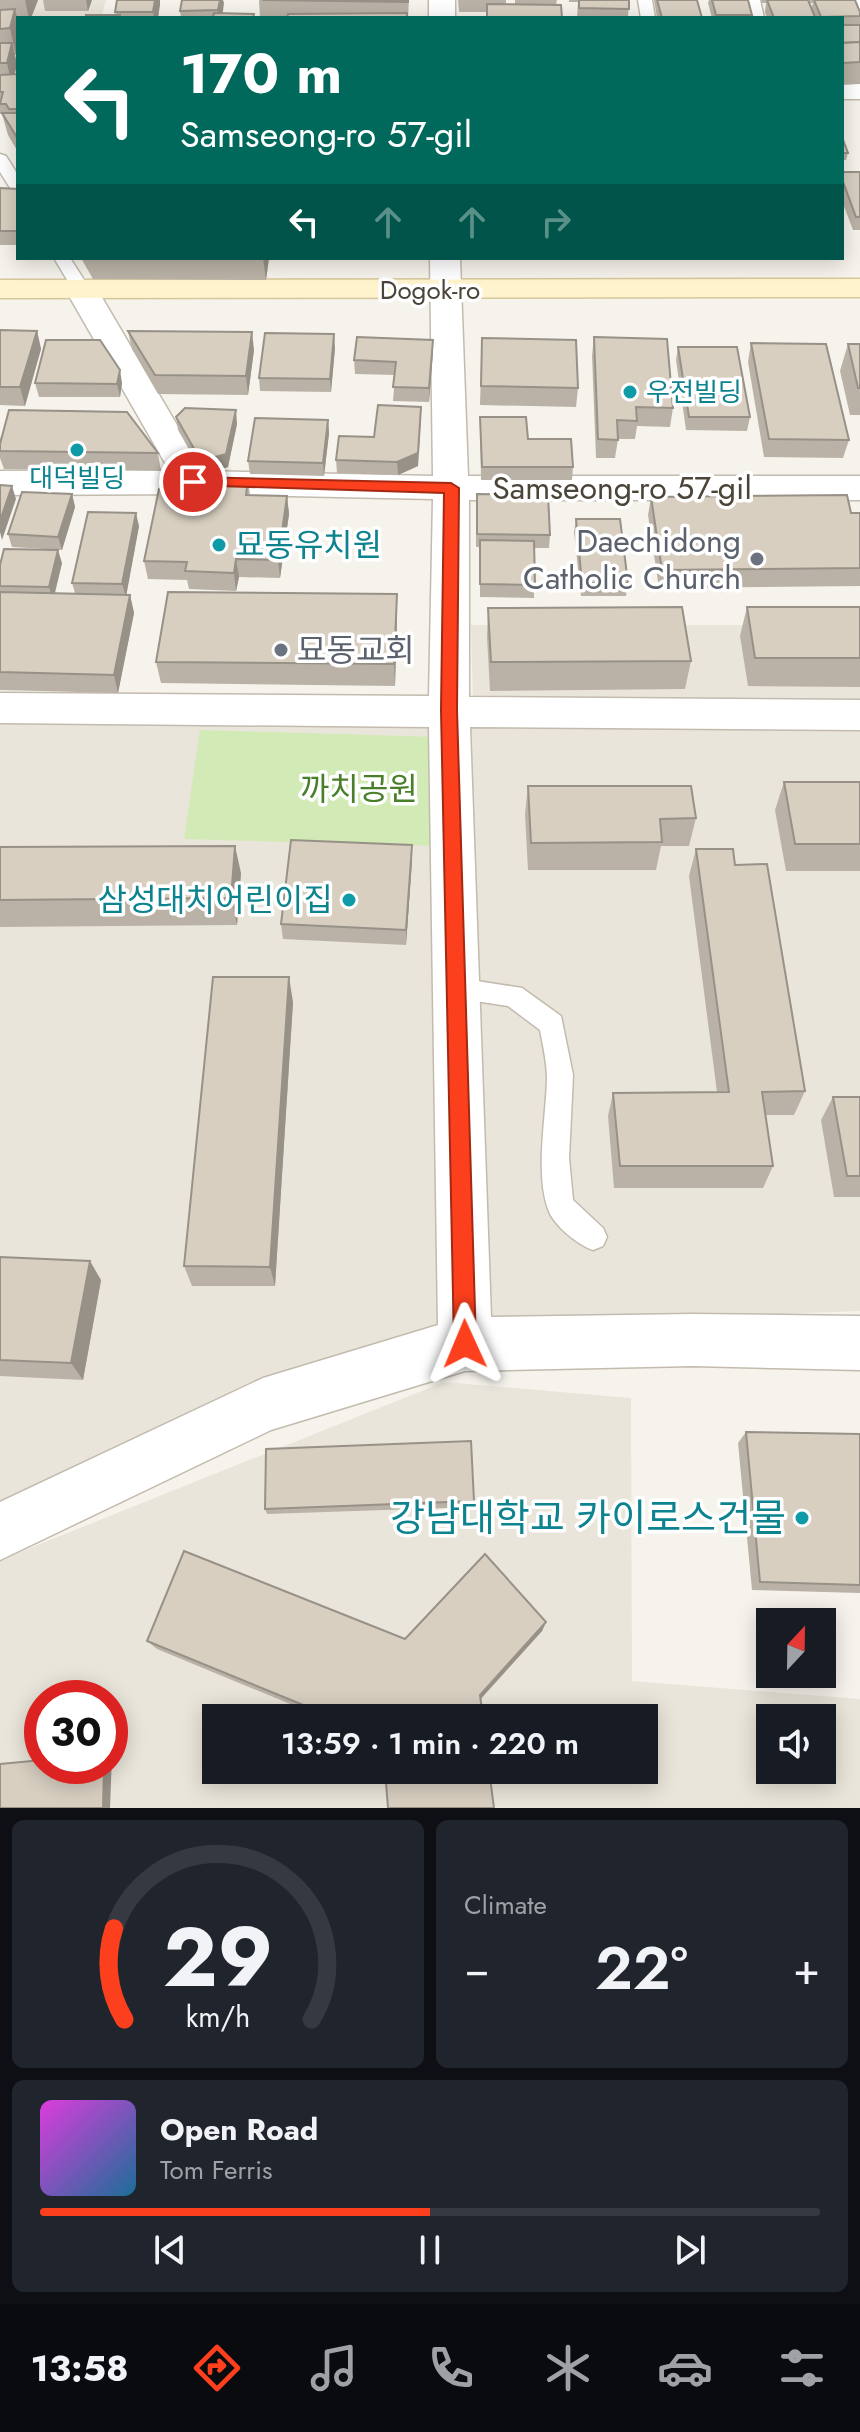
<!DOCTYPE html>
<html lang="en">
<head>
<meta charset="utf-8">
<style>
  :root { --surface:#171b24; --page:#20242c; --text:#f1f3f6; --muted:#9ea1a6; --line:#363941; --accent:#fc3f1d }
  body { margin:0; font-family:Jost,"Noto Sans KR",sans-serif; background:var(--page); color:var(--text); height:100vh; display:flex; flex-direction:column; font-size:30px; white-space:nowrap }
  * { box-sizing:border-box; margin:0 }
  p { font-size:26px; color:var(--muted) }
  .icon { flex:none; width:44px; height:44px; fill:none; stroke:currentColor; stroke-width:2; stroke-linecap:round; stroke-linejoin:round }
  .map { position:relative; height:1808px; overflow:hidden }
  .panel { display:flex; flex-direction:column; gap:12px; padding:12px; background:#0d0f14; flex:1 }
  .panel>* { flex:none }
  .banner { position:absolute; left:16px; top:16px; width:828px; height:244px; border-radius:0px; box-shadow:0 4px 20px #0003; background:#00695c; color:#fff; overflow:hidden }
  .needle { width:52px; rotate:22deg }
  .tools { position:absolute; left:756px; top:1608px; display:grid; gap:16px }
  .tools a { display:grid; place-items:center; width:80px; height:80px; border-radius:0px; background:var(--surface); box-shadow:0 4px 20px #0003; font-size:40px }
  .speed { position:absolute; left:24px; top:1680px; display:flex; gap:16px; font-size:40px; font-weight:700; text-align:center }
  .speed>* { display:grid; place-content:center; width:104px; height:104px; border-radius:50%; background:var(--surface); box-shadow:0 4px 20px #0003; line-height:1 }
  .speed .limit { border:12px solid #d22; background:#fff; color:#111 }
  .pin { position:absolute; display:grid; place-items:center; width:68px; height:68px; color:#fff; margin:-34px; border:4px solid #fff; border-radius:50%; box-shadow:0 2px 8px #0007 }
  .me { position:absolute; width:88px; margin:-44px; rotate:359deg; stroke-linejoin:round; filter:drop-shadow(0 0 6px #0008) }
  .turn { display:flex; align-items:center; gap:28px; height:168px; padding:0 32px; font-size:36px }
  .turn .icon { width:104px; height:104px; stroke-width:2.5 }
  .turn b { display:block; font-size:56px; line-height:68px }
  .lanes { display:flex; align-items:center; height:76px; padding:0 32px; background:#0003; justify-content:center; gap:40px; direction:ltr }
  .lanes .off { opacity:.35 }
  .big { font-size:60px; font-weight:600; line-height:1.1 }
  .panel .card { flex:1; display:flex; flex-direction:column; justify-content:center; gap:12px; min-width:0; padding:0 28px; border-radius:12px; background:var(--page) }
  .panel .dial { align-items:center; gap:0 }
  .dial svg { height:208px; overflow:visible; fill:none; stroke:var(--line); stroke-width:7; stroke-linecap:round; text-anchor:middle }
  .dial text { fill:var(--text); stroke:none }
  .song { display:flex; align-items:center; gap:24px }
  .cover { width:96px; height:96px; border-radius:12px; background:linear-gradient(135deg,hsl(300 70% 55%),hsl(200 70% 35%)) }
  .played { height:8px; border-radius:4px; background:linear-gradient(90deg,var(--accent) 50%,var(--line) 50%) }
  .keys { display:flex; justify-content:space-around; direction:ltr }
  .heat { display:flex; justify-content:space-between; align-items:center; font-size:44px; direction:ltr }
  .panel .tiles { flex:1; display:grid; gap:12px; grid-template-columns:1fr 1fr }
  .card:last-child { grid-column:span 2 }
  .trip { position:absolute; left:202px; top:1704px; width:456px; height:80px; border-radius:0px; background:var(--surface); box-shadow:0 4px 20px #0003; font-weight:600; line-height:80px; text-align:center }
  .tabs { display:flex; height:128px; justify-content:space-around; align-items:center; background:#090b0e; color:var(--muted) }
  .tabs .icon { width:56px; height:56px }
  .tabs .active { color:var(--accent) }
  .tabs b { font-size:36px; color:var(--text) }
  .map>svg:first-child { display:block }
</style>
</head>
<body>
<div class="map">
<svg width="860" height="1808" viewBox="0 0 860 1808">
  <rect width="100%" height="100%" fill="#f6f3ec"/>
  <!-- residential -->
  <g fill="#eae5da" fill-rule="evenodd">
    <polygon points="0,0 106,0 101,18 18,18"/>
    <polygon points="471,625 860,625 860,705 473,704"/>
    <polygon points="0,717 860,722 860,1311 453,1327 0,1508"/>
    <path d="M 444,1382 L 631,1398 L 632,1681 L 860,1699 L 860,1808 L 0,1808 L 0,1560 ZM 42,1698 L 110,1698 L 110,1766 L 42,1766 ZM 216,1718 L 644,1718 L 644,1770 L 216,1770 ZM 770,1718 L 822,1718 L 822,1770 L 770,1770 Z"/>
  </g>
  <!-- green -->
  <polygon fill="#d2eab5" points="200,730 437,737 433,846 184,839"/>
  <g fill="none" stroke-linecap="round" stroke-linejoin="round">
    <defs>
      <g id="service">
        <polygon points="638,0 652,0 655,18 641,18"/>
        <polygon points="746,0 760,0 764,18 750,18"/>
        <polygon points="849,0 860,0 860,14 855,13"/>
        <polygon points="0,154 6,156 18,175 18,193 12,191 0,172"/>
        <polygon points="54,258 70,258 90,289 87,293 75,293"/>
        <path d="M 458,978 L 522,988 L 561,1016 L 573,1075 L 569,1158 L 573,1200 L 603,1228 L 607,1237 L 603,1246 L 593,1250 C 578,1245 553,1225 548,1209 C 535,1173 546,1118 547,1079 C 547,1063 543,1046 540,1030 L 508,1006 L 449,997 L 446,989 L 449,981 Z"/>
      </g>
      <g id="minor">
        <rect x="429" y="0" width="26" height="18"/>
        <rect x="842" y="83" width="18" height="16"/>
        <polygon points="430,258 460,258 468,476 860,476 860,500 469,500 469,697 860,700 860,730 470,727 491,1317 693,1314 860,1316 860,1370 693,1366 465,1371 271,1430 0,1560 0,1502 263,1378 438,1325 429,727 0,723 0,693 429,696 433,499 193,494 0,495 0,471 169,470 65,289 70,282 81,280 92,282 97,289 204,471 433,476"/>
      </g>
      <polygon id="secondary" points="860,279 860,297 0,298 0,280"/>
    </defs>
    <!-- service casing -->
    <use href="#service" stroke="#c2bbae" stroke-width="3"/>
    <!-- minor casing -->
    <use href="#minor" stroke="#c2bbae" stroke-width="3"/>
    <!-- secondary casing -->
    <use href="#secondary" stroke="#d6c79b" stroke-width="3"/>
    <!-- service -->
    <use href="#service" fill="#fff" fill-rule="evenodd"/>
    <!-- minor -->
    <use href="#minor" fill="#fff" fill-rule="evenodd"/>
    <!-- secondary -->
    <use href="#secondary" fill="#fff3cd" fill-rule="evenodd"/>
  </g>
  <!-- wall -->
  <g fill="#bab2a6">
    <polygon points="0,0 38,0 31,18 18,18 18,49 16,55 15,55 17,64 15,74 18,74 18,152 8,135 2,114 0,114"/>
    <polygon points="43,0 92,0 88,11 45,11"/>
    <polygon points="117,0 160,0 158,18 86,18 115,15"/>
    <polygon points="182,0 223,0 222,14 254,18 181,18 180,11"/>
    <polygon points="259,0 409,0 408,18 260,18"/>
    <polygon points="458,0 506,0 506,4 515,4 515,0 557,0 556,5 487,12 459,12"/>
    <polygon points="569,0 629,0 628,18 577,18 578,2 569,2"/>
    <polygon points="654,0 697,0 702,18 657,18"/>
    <polygon points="709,0 748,0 752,15 751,18 712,18 708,3"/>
    <polygon points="761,0 808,0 811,9 813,3 810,3 809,0 855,0 860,12 860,84 842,85 842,18 767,18 765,12 766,3 762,3"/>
    <polygon points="842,137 848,153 846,160 842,160"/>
    <polygon points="842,172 860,172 860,230 853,230 842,201"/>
    <polygon points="0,188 18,189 18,245 0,245"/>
    <polygon points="81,258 269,258 266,280 93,279"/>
    <polygon points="0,330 37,331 41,349 25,406 0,405"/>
    <polygon points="128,331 254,350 248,395 158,394 132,349"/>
    <polygon points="594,337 673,408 670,427 637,426 635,439 618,439 615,458 596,458 592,356"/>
    <polygon points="482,338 578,388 576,407 480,405"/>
    <polygon points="433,340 429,402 393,401 395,375 355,374 354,360"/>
    <polygon points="751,343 849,440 843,458 764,457 748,362"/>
    <polygon points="848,344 860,344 860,415 850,415 840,371"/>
    <polygon points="678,347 750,417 747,431 686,430 676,360"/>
    <polygon points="335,348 331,392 260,391 259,378"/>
    <polygon points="35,383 122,383 120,397 39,397"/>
    <polygon points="176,417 237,424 228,467 203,474 178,430"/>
    <polygon points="480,417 573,467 572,480 481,480"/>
    <polygon points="328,420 329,433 324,476 250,474 248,461"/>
    <polygon points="421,420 418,466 398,475 337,473 336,460 374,437"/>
    <polygon points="0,437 1,440 158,453 161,471 4,469 0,458"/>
    <polygon points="248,480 250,495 287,496 289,514 280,578 239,577 236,591 189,589 187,580 148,579 144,561 199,490"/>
    <polygon points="72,494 75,507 62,550 12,547 8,534"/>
    <polygon points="651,497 860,513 860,586 659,588 648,515"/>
    <polygon points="476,507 550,535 549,548 534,548 534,598 480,597 480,547 476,547"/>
    <polygon points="576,519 628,583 626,596 581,596 574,532"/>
    <polygon points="139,526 126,595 130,595 134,613 118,693 0,690 0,565 62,563 55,593 75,593 72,583"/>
    <polygon points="747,607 860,607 860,687 748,686 740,636"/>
    <polygon points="488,608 691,661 685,689 490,691 487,637"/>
    <polygon points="397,616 395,686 161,683 156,662"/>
    <polygon points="784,782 860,782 860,871 786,871 775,810"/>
    <polygon points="528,786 696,818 689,846 661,846 656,870 528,870 525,814"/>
    <polygon points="0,847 241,873 237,925 0,927"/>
    <polygon points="696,849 735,865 805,1091 794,1115 766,1115 773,1166 763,1188 614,1188 608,1116 613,1093 717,1092 689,876"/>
    <polygon points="412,861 406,945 283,939 281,924"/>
    <polygon points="293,1002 275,1286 192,1286 184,1266"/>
    <polygon points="833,1097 860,1097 860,1197 834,1197 821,1120"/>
    <polygon points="0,1257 101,1280 83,1380 0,1376"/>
    <polygon points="746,1432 860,1434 860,1593 752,1590 738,1443"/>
    <polygon points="474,1501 474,1507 267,1514 265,1509"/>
    <polygon points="546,1622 542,1631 480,1699 483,1718 324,1718 157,1649 147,1641 405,1639"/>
  </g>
  <!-- shaded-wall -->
  <g fill="#979187">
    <polygon points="25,0 38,0 31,18 29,18"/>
    <polygon points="86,0 92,0 88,11"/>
    <polygon points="155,0 160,0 160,5 158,18 154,18 153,12"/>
    <polygon points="220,0 223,0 224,3 222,18 219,18 218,10"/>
    <polygon points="15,9 18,21 18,49 16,55 10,28"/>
    <polygon points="12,43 17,64 12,85 7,63"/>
    <polygon points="263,258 269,258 266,280"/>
    <polygon points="37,331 41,349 25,406 20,387"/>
    <polygon points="252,332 254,350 248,395 246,376"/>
    <polygon points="334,334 335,348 331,392 330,379"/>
    <polygon points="433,340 433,353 429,402 429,388"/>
    <polygon points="120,370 122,383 120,397 117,384"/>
    <polygon points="421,407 418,466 398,475 397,462"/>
    <polygon points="236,410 237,424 228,467 203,474 201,461"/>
    <polygon points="328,420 329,433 324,476 323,463"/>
    <polygon points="12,486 16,499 2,540 0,532 0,521"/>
    <polygon points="72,494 75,507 62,550 58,537"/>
    <polygon points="287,496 289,514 280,578 278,560"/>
    <polygon points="136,513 139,526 126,597 122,584"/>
    <polygon points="58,550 62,563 53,600 49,587"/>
    <polygon points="236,559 239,577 236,591 234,573"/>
    <polygon points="397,594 397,616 395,686 394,664"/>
    <polygon points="130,595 134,613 118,693 114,675"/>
    <polygon points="412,845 412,861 406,945 406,930"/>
    <polygon points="235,846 241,873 237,925 231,898"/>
    <polygon points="289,977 293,1002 275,1286 270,1267"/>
    <polygon points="90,1261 101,1280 83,1380 71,1363"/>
    <polygon points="546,1622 542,1631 478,1702 480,1695"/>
    <polygon points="110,1756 112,1756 110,1808 103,1808 104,1766 110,1766"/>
  </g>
  <!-- building -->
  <g fill="#d8cfc1" stroke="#979187" stroke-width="2">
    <polygon points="117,0 155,0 153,12 115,12"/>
    <polygon points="182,0 220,0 218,10 180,11"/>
    <polygon points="262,0 408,0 408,2"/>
    <polygon points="579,0 629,0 629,9 579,8"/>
    <polygon points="657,0 697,0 702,18 662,18"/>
    <polygon points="712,0 748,0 752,15 716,15"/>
    <polygon points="767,0 808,0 815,17 774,18"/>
    <polygon points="814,0 855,0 860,12 860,16 821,17"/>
    <polygon points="487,4 561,5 562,18 487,18"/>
    <polygon points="15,9 10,28 0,29 0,10"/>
    <polygon points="214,13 254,14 253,18 213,18"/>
    <polygon points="407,13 407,18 287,18 288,14"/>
    <polygon points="86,15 120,15 119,18 86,18"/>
    <polygon points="842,25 860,25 860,42 842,43"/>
    <polygon points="860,42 860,62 842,63 842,43"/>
    <polygon points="0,43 12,43 7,63 0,63"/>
    <polygon points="18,74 18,109 9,109 6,104 0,104 3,92 0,92 0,75"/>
    <polygon points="2,113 18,113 18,139"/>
    <polygon points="842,137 848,153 842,153"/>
    <polygon points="842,172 860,172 860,217 856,217 842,179"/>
    <polygon points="0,188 18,189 18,231 0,231"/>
    <polygon points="0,330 37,331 20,387 0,387"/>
    <polygon points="128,331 252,332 246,376 155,375"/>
    <polygon points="265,333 334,334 330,379 259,378"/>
    <polygon points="357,337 433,340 429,388 393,387 396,362 354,360"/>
    <polygon points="594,337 667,339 673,408 636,407 637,421 617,420 618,440 598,439"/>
    <polygon points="482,338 576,340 578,388 481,386"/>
    <polygon points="46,340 100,340 120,370 117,384 35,383"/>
    <polygon points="751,343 826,344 849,440 769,439"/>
    <polygon points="848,344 860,344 860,388 858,388"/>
    <polygon points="678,347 737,347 750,417 689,417"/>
    <polygon points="378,405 421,407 418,453 397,462 336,460 339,436 374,437"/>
    <polygon points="185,408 236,410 226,454 201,461 176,417"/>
    <polygon points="9,410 127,412 158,453 0,451 0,444"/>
    <polygon points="480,417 526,417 528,439 571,439 573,467 482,467"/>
    <polygon points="255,418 328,420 323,463 248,461"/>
    <polygon points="201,479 248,480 246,495 287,496 278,560 236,559 234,573 185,571 187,562 144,561 159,489 199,490"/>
    <polygon points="0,485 12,486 0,521"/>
    <polygon points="22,492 72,494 58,537 8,534"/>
    <polygon points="477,494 548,495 550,535 477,534"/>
    <polygon points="847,495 851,513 860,513 860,568 662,570 651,497"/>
    <polygon points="88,512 136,513 122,584 72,583"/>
    <polygon points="576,519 620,519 628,583 582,583"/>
    <polygon points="480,540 534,541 535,585 480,584"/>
    <polygon points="4,549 58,550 49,587 0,586 0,565"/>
    <polygon points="0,592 130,595 114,675 0,672"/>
    <polygon points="168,592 397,594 394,664 156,662"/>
    <polygon points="682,607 691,661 491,662 488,608"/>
    <polygon points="747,607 860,607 860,658 755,658"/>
    <polygon points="784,782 860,782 860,844 795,844"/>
    <polygon points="528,786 691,786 696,818 660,819 662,842 531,843"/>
    <polygon points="291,840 412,845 406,930 281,924"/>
    <polygon points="235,846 231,898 0,900 0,847"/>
    <polygon points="696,849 733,849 735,865 767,864 805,1091 762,1092 773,1166 620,1166 613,1093 729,1092"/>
    <polygon points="213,977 289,977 270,1267 184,1266"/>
    <polygon points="833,1097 860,1097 860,1176 847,1176"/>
    <polygon points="0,1257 90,1261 71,1363 0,1360"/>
    <polygon points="746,1432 860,1434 860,1585 760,1582"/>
    <polygon points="471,1441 474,1501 265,1509 266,1449"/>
    <polygon points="184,1551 405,1639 485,1554 546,1622 480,1695 483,1718 335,1718 147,1641"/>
    <polygon points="42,1760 42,1766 104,1766 103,1808 0,1808 0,1764"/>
    <polygon points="385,1770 489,1770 494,1808 388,1808"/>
  </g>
  <!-- route -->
  <polygon fill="#fc3f1d" stroke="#a42913" stroke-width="2" points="193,477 451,483 459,488 457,710 476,1344 473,1352 465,1355 457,1352 454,1344 441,710 444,493 188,485 186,482"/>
  <!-- markers -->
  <g fill="#0f9aa8" stroke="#fff" stroke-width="3">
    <circle cx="630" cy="392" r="8"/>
    <circle cx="77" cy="450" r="8"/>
    <circle cx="219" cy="545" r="8"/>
    <circle cx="349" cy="900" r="8"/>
    <circle cx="802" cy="1518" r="8"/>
  </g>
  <g fill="#6b7280" stroke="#fff" stroke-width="3">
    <circle cx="757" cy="559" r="8"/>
    <circle cx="281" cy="650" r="8"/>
  </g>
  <g text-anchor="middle" stroke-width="7" stroke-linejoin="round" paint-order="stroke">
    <!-- far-street labels -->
    <g font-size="26" fill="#4b4439" stroke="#fff">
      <text x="430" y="299">Dogok-ro</text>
    </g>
    <!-- far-culture labels -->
    <g font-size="26" fill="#0d838f" stroke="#fff" text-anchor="start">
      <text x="646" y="401">우전빌딩</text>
      <text x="77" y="487" text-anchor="middle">대덕빌딩</text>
    </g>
    <!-- street labels -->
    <g font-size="32" fill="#4b4439" stroke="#fff">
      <text x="622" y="499">Samseong-ro 57-gil</text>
    </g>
    <!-- worship labels -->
    <g font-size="32" fill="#5b616d" stroke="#fff" text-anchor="end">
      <text x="741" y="552">Daechidong<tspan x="741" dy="37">Catholic Church</tspan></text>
      <text x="297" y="661" text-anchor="start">묘동교회</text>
    </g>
    <!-- culture labels -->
    <g font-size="32" fill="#0d838f" stroke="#fff" text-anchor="start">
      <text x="235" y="556">묘동유치원</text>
      <text x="333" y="911" text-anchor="end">삼성대치어린이집</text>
    </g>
    <!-- park labels -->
    <g font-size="32" fill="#4a7f2a" stroke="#fff">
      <text x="359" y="800">까치공원</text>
    </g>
    <!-- near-culture labels -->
    <g font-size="38" fill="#0d838f" stroke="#fff" text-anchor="end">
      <text x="786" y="1531">강남대학교 카이로스건물</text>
    </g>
  </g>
</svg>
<div class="tools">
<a><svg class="needle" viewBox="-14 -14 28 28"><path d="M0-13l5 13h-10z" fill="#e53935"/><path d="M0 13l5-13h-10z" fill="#9ea1a6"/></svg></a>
<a><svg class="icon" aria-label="sound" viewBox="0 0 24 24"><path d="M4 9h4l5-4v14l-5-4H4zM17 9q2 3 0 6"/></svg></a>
</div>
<div class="speed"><div class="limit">30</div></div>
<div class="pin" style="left:193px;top:482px;background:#d93025"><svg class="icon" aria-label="arrive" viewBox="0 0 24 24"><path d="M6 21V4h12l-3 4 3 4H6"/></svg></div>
<svg class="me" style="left:465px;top:1344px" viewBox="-20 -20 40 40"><path d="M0-17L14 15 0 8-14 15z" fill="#fc3f1d" stroke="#fff" stroke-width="4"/></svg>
<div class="trip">13:59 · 1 min · 220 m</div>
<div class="banner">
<div class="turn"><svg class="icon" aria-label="left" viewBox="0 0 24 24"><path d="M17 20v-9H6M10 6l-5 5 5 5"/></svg><div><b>170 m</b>Samseong-ro 57-gil</div></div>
<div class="lanes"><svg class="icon" aria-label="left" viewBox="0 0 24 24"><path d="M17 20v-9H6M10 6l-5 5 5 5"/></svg><svg class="icon off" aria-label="ahead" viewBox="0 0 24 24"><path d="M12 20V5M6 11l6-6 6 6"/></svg><svg class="icon off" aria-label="ahead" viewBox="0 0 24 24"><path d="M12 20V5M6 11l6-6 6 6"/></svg><svg class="icon off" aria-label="right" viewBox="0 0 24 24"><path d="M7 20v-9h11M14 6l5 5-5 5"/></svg></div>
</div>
</div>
<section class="panel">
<div class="tiles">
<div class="card dial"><svg viewBox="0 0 100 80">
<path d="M14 69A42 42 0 1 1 86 69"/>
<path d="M14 69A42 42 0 0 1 10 34" stroke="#fc3f1d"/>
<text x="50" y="56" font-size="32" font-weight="700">29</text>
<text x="50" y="72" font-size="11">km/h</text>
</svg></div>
<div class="card"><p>Climate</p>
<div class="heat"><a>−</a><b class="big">22°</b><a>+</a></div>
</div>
<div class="card">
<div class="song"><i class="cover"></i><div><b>Open Road</b><p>Tom Ferris</p></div></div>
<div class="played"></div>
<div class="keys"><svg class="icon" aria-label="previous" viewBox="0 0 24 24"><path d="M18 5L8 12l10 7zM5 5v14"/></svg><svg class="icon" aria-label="pause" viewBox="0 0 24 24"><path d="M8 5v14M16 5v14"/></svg><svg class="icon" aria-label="next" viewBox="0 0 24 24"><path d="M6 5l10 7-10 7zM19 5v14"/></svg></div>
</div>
</div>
</section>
<nav class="tabs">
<b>13:58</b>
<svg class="icon active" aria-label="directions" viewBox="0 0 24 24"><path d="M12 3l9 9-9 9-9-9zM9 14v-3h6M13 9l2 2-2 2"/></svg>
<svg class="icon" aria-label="music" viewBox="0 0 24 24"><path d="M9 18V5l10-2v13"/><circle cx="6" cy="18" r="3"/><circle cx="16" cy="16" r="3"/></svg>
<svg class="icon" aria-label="phone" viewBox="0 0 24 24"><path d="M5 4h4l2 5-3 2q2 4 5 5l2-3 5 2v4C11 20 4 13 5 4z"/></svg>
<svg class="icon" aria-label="climate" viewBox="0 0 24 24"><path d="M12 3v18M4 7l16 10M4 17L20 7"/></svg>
<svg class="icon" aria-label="car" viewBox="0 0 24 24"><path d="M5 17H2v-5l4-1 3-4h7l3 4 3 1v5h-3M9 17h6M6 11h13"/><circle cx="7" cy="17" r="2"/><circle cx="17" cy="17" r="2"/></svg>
<svg class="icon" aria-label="filters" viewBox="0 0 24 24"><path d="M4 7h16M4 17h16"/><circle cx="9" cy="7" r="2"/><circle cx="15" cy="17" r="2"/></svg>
</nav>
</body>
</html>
